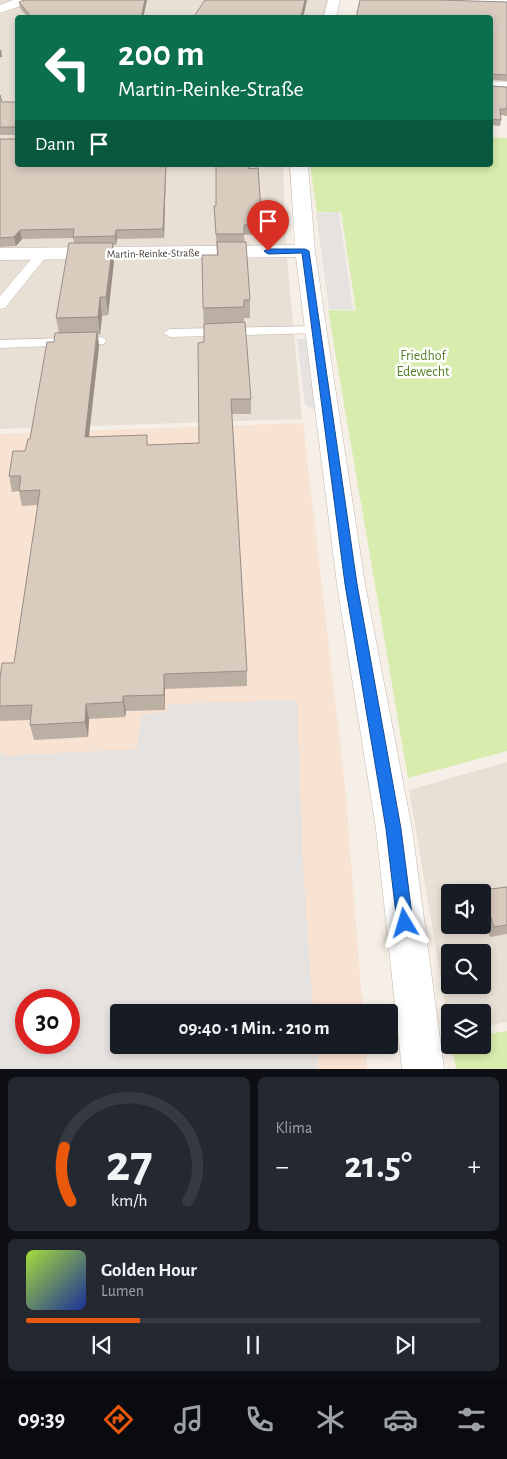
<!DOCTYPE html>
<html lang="de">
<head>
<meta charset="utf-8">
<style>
  :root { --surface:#171b24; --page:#242831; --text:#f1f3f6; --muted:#9ea1a6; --line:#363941; --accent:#ea580c }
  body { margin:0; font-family:"Alegreya Sans",sans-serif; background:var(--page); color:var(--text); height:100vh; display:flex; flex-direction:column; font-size:19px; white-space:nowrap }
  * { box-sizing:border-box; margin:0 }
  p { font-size:16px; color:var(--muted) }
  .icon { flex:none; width:28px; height:28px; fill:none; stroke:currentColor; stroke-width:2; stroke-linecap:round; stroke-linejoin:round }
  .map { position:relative; height:1069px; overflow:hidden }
  .side { display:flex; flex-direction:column; gap:8px; padding:8px; background:#0d0f14; flex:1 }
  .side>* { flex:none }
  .top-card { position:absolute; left:15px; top:15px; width:478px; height:152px; border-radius:5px; box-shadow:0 2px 8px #0003; background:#0b6e4f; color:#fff; overflow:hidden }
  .controls { position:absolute; left:441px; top:884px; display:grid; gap:10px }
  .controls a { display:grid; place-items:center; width:50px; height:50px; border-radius:5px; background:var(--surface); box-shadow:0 2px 8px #0003; font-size:25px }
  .speed { position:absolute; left:15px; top:989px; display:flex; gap:10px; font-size:25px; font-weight:700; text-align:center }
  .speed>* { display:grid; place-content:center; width:65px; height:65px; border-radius:50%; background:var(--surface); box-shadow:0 2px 8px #0003; line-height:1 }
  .speed .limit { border:8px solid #d22; background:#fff; color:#111 }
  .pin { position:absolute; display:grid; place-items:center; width:42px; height:42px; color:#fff; margin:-51px -21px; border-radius:50% 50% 50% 0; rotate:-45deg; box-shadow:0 0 5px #0007 }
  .pin .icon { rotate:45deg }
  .me { position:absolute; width:55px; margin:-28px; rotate:353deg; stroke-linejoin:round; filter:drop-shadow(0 0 4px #0008) }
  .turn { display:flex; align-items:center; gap:18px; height:105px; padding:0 20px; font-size:22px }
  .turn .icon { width:65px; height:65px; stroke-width:2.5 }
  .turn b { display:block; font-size:35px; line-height:42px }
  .then { display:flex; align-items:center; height:48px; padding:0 20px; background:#0003; gap:10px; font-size:19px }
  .big { font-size:38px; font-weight:700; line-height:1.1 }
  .side .card { flex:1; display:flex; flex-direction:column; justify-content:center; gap:8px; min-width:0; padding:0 18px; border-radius:8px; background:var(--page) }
  .side .dial { align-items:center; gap:0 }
  .dial svg { height:130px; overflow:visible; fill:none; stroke:var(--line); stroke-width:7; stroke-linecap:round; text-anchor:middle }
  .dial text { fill:var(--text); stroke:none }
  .song { display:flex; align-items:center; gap:15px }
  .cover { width:60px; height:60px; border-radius:8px; background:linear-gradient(135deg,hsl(80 70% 55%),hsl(230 70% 35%)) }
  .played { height:5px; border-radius:2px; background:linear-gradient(90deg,var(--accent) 25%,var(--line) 25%) }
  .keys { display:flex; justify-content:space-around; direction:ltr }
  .heat { display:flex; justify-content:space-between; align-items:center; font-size:28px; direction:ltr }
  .side .tiles { flex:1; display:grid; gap:8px; grid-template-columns:1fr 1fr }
  .card:last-child { grid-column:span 2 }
  .trip { position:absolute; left:110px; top:1004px; width:288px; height:50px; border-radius:5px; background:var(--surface); box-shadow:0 2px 8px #0003; font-weight:700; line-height:50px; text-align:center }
  .menu { display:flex; height:80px; justify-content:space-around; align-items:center; background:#090b0e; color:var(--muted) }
  .menu .icon { width:35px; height:35px }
  .menu .current { color:var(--accent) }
  .menu b { font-size:22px; color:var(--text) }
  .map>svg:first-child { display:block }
</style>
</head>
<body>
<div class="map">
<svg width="507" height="1069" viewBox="0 0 507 1069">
  <rect width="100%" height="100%" fill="#f5efe7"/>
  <!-- residential -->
  <g fill="#e9e0d5" fill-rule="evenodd">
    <polygon points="0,0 331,0 324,17 18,18 18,165 283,165 286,248 302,419 0,429"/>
    <path d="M 507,762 L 507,1022 L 483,1027 L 482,1012 L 450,1012 L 450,1032 L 409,790 ZM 450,892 L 482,892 L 482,925 L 450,925 ZM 450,952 L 482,952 L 482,985 L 450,985 Z"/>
  </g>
  <!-- commercial -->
  <path fill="#f8e2d1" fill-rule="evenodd" d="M 303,423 L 345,786 L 363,1012 L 119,1012 L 119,1045 L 366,1045 L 367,1069 L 0,1069 L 0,434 ZM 26,1000 L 69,1000 L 69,1042 L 26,1042 Z"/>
  <!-- green -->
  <g fill="#d8ecad">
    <polygon points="490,137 507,138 507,751 408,778 328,310 356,311 341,212 317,212 310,165 490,165"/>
    <polygon points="507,1031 507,1069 456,1069 452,1045 482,1045 483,1035"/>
  </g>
  <!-- parking -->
  <g fill="#e6e2df" fill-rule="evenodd">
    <polygon points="339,212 353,310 329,309 316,213"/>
    <polygon points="297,339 307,339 316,410 305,405"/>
    <path d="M 297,700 L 303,865 L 313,1012 L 119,1012 L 119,1045 L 316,1045 L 318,1069 L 0,1069 L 0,751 L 3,756 L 137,749 L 141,714 L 167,712 L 168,704 ZM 26,1000 L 69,1000 L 69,1042 L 26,1042 Z"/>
  </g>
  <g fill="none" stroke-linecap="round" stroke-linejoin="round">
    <defs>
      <g id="lane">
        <polygon points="42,250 48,254 46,257 5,308 0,309 0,296 38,251"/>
        <polygon points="316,326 323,330 321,333 170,337 163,333 170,329"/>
        <polygon points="99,337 104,338 106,341 104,344 0,348 0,340"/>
      </g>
      <g id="street">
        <polygon points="13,0 31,0 29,3 0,13 0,5"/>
        <polygon points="328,0 340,0 336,18 323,18"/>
        <polygon points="433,0 507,0 507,6 439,4"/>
        <polygon points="490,81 507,82 507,92 490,91"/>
        <polygon points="290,165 308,165 315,251 328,341 365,584 412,829 444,1069 402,1069 376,829 337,584 296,257 0,260 0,248 295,245"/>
      </g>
    </defs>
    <!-- lane casing -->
    <use href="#lane" stroke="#c4b8ac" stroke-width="1"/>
    <!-- street casing -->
    <use href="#street" stroke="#c4b8ac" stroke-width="1"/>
    <!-- lane -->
    <use href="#lane" fill="#fff" fill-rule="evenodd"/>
    <!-- street -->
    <use href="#street" fill="#fff" fill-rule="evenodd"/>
  </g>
  <!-- wall -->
  <g fill="#bbafa4">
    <polygon points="25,0 147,0 143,18 28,18 20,8 19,2"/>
    <polygon points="440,1 507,2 507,81 490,80 490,18"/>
    <polygon points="490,86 507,87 507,116 501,115 501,120 500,126 490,125"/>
    <polygon points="0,95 2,102 18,102 18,135 0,135"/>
    <polygon points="0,139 166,165 164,238 117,239 116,245 113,245 114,261 108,315 102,316 100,335 98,335 99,346 89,437 148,445 199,443 204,342 202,255 217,255 214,206 216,206 249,169 262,224 262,234 244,235 250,300 250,318 244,318 244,322 251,399 251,414 232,414 247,671 247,686 165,689 165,710 126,711 125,717 89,719 88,737 34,740 30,725 30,720 0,721 0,678 14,663 38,505 22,506 19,491 12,492 9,476 25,451 30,439 54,342 59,333 56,318 74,243 73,238 22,239 16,246 0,247"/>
    <polygon points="507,887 507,934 490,937 482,912 482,892 481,892 482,890"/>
  </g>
  <!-- shaded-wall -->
  <g fill="#998e86">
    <polygon points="145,0 147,0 143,18 141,18"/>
    <polygon points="305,0 307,0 303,18 299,18"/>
    <polygon points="0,50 1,50 2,57 0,57"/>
    <polygon points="166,165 164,238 163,229"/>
    <polygon points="20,230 22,239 16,246 14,237"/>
    <polygon points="116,230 117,239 116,245 115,236"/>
    <polygon points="113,243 114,261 108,315 106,297"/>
    <polygon points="100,297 102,316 100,335 98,317"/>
    <polygon points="97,332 99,346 87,452 85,437"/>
    <polygon points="164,674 165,689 165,710 164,695"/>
    <polygon points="123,696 126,711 125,717 123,702"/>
    <polygon points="86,704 89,719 88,737 85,722"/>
  </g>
  <!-- building -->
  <g fill="#dacbbf" stroke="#998e86">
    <polygon points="25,0 145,0 141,18 32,18 19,2"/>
    <polygon points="205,0 305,0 302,13 299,18 193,18"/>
    <polygon points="360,0 439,0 507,2 507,75 490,74 490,18 356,18"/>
    <polygon points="490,86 507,87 507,109 500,109 501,120 490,119"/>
    <polygon points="0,95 2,102 18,102 18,127 0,127"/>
    <polygon points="0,139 18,139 18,165 166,165 163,229 116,230 115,236 73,237 74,229 20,230 14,237 0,238"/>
    <polygon points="216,165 249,165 249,169 258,168 262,224 244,225 244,234 216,234 214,206 216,206"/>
    <polygon points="217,242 246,242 250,300 244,300 244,307 203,308 202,255 218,255"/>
    <polygon points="69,243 113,243 106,297 100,297 98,317 56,318"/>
    <polygon points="245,322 251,399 231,399 247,671 164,674 164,695 123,696 123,702 86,704 85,722 30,725 32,705 0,706 0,678 2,663 14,663 40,490 19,491 21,476 9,476 13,451 25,451 28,439 30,439 47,342 54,342 55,333 97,332 85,437 147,435 147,445 199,443 198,343 204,342 204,324"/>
    <polygon points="507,887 507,925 494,927 482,890"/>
  </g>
  <!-- route -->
  <polygon fill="#1a73e8" stroke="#114b97" points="305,249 309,251 357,584 401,829 413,923 411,929 405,931 400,929 397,923 386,829 345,584 302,253 268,254 264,251 268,249"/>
  <g text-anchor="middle" stroke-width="5" stroke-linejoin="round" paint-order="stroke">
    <!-- far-street labels -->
    <g font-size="11" fill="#483e35" stroke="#fff">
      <text transform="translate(153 253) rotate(-1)" y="4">Martin-Reinke-Straße</text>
    </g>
    <!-- park labels -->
    <g font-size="14" fill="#537f24" stroke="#fff">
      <text x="423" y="360">Friedhof<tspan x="423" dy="16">Edewecht</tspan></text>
    </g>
  </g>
</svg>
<div class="controls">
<a><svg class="icon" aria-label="sound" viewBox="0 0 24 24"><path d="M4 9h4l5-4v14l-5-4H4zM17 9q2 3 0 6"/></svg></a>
<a><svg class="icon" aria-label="search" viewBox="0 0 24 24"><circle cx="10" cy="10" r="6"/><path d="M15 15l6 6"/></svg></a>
<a><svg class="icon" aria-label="layers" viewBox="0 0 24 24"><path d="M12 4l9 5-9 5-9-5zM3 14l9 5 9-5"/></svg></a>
</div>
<div class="speed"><div class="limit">30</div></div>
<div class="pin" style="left:268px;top:251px;background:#d93025"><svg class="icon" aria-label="arrive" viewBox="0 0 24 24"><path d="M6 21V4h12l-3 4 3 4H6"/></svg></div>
<svg class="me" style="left:405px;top:923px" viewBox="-20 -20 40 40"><path d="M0-17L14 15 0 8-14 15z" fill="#1a73e8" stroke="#fff" stroke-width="4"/></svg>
<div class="trip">09:40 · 1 Min. · 210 m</div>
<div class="top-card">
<div class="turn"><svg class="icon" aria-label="left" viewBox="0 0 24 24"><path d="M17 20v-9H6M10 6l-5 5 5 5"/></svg><div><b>200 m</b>Martin-Reinke-Straße</div></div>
<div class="then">Dann<svg class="icon" aria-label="arrive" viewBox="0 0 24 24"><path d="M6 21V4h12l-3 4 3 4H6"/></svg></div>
</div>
</div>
<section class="side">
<div class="tiles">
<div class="card dial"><svg viewBox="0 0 100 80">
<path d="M14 69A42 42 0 1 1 86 69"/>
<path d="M14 69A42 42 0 0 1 10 36" stroke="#ea580c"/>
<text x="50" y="56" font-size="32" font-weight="700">27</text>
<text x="50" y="72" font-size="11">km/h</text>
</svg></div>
<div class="card"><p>Klima</p>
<div class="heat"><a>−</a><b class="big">21.5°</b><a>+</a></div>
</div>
<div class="card">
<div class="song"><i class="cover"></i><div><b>Golden Hour</b><p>Lumen</p></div></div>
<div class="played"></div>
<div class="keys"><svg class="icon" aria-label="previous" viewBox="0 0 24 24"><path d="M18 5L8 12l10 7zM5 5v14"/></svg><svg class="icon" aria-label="pause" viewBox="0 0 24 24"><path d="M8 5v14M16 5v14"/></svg><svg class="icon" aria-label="next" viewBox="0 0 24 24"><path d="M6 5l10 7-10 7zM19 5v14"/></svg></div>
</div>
</div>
</section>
<nav class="menu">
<b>09:39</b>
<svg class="icon current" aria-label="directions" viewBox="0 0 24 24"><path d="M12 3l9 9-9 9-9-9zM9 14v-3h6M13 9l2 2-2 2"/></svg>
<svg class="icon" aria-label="music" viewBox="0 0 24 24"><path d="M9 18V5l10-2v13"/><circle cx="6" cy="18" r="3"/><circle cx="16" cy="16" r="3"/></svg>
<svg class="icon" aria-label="phone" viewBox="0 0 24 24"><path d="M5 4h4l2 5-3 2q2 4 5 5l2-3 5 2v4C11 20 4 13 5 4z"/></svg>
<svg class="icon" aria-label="climate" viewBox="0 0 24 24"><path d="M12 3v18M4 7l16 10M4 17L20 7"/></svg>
<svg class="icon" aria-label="car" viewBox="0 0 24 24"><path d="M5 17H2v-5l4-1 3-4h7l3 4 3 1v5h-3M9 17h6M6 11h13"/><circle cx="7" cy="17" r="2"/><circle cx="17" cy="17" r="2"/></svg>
<svg class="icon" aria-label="filters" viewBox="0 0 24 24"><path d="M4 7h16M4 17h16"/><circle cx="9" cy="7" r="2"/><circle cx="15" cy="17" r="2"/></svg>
</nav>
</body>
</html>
